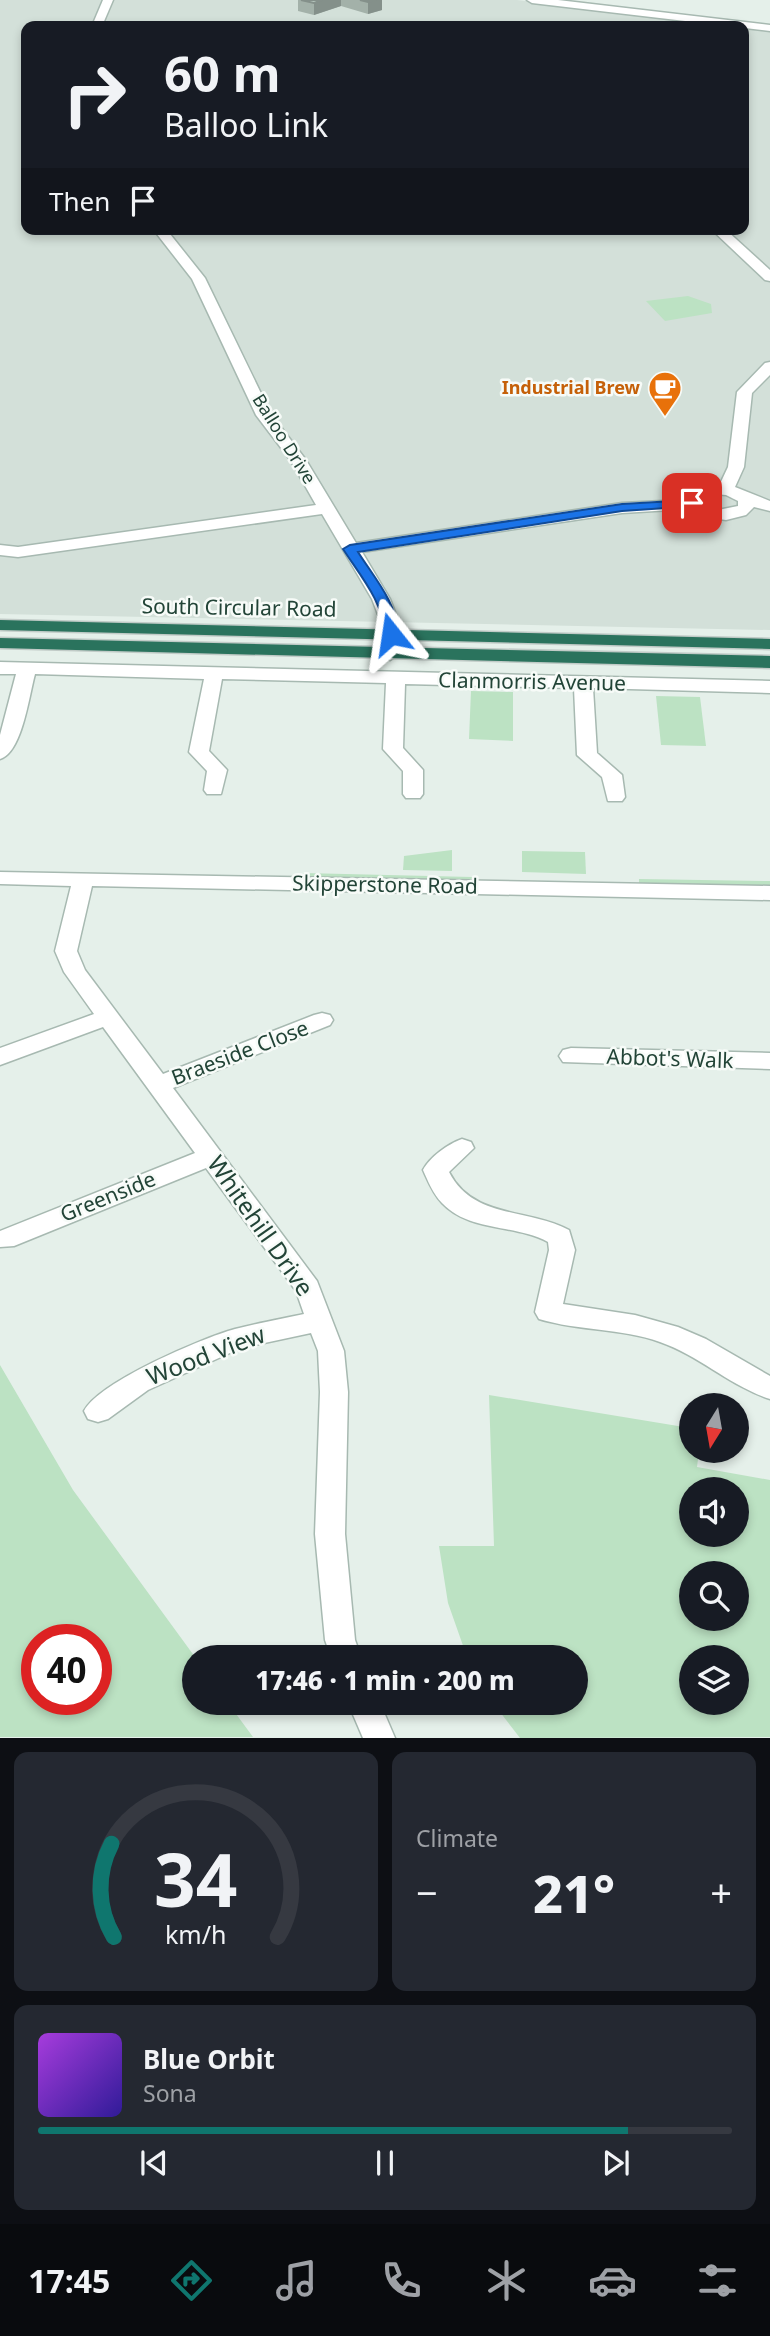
<!DOCTYPE html>
<html lang="en">
<head>
<meta charset="utf-8">
<style>
  :root { --surface:#171b24; --page:#242831; --text:#f1f3f6; --muted:#9ea1a6; --line:#363941; --accent:#0f766e }
  body { margin:0; font-family:"Noto Sans",sans-serif; background:var(--page); color:var(--text); height:100vh; display:flex; flex-direction:column; font-size:26px; white-space:nowrap }
  * { box-sizing:border-box; margin:0 }
  p { font-size:23px; color:var(--muted) }
  .icon { flex:none; width:38px; height:38px; fill:none; stroke:currentColor; stroke-width:2; stroke-linecap:round; stroke-linejoin:round }
  .map { position:relative; height:1738px; overflow:hidden }
  .drawer { display:flex; flex-direction:column; gap:14px; padding:14px; background:#0d0f14; flex:1 }
  .drawer>* { flex:none }
  .hud { position:absolute; left:21px; top:21px; width:728px; height:214px; border-radius:14px; box-shadow:0 4px 10px #0003; background:#171b24; color:var(--text); overflow:hidden }
  .needle { width:46px; rotate:191deg }
  .controls { position:absolute; left:679px; top:1393px; display:grid; gap:14px }
  .controls a { display:grid; place-items:center; width:70px; height:70px; border-radius:50%; background:var(--surface); box-shadow:0 4px 10px #0003; font-size:35px }
  .speed { position:absolute; left:21px; top:1624px; display:flex; gap:14px; font-size:35px; font-weight:700; text-align:center }
  .speed>* { display:grid; place-content:center; width:91px; height:91px; border-radius:50%; background:var(--surface); box-shadow:0 4px 10px #0003; line-height:1 }
  .speed .limit { border:10px solid #d22; background:#fff; color:#111 }
  .pin { position:absolute; display:grid; place-items:center; width:60px; height:60px; color:#fff; margin:-30px; border-radius:14px; box-shadow:0 4px 10px #0006 }
  .me { position:absolute; width:77px; margin:-38px; rotate:345deg; stroke-linejoin:round; filter:drop-shadow(0 0 5px #0008) }
  .turn { display:flex; align-items:center; gap:24px; height:147px; padding:0 28px; font-size:32px }
  .turn .icon { width:91px; height:91px; stroke-width:2.5 }
  .turn b { display:block; font-size:49px; line-height:60px }
  .then { display:flex; align-items:center; height:66px; padding:0 28px; background:#0003; gap:14px; font-size:26px }
  .big { font-size:52px; font-weight:800; line-height:1.1 }
  .drawer .tile { flex:1; display:flex; flex-direction:column; justify-content:center; gap:10px; min-width:0; padding:0 24px; border-radius:14px; background:var(--page) }
  .drawer .dial { align-items:center; gap:0 }
  .dial svg { height:182px; overflow:visible; fill:none; stroke:var(--line); stroke-width:7; stroke-linecap:round; text-anchor:middle }
  .dial text { fill:var(--text); stroke:none }
  .song { display:flex; align-items:center; gap:21px }
  .cover { width:84px; height:84px; border-radius:10px; background:linear-gradient(135deg,hsl(280 70% 55%),hsl(250 70% 35%)) }
  .played { height:7px; border-radius:4px; background:linear-gradient(90deg,var(--accent) 85%,var(--line) 85%) }
  .keys { display:flex; justify-content:space-around; direction:ltr }
  .heat { display:flex; justify-content:space-between; align-items:center; font-size:38px; direction:ltr }
  .drawer .tiles { flex:1; display:grid; gap:14px; grid-template-columns:1fr 1fr }
  .tile:last-child { grid-column:span 2 }
  .trip { position:absolute; left:182px; top:1645px; width:406px; height:70px; border-radius:35px; background:var(--surface); box-shadow:0 4px 10px #0003; font-weight:800; line-height:70px; text-align:center }
  .menu { display:flex; height:112px; justify-content:space-around; align-items:center; background:#090b0e; color:var(--muted) }
  .menu .icon { width:49px; height:49px }
  .menu .selected { color:var(--accent) }
  .menu b { font-size:32px; color:var(--text) }
  .map>svg:first-child { display:block }
</style>
</head>
<body>
<div class="map">
<svg width="770" height="1738" viewBox="0 0 770 1738">
  <rect width="100%" height="100%" fill="#e5f0ea"/>
  <!-- built -->
  <polygon fill="#d3e0d9" points="0,0 517,0 742,26 26,26 26,229 744,229 744,27 770,31 770,630 0,614"/>
  <!-- green -->
  <g fill="#bce2c3" fill-rule="evenodd">
    <polygon points="688,296 711,304 712,313 665,321 646,301"/>
    <polygon points="471,691 513,692 513,741 469,739"/>
    <polygon points="656,696 700,697 706,746 661,745"/>
    <polygon points="452,850 452,871 403,870 404,856"/>
    <polygon points="522,851 585,852 586,874 522,872"/>
    <polygon points="303,873 472,877 472,880 302,877"/>
    <polygon points="639,879 770,881 770,886 639,884"/>
    <path d="M 0,1365 L 73,1490 L 195,1657 L 194,1703 L 228,1703 L 253,1737 L 0,1737 ZM 37,1640 L 96,1640 L 96,1699 L 37,1699 Z"/>
    <path d="M 489,1395 L 684,1427 L 691,1420 L 691,1451 L 699,1451 L 697,1467 L 770,1480 L 770,1737 L 520,1738 L 493,1703 L 576,1703 L 576,1657 L 467,1657 L 448,1603 L 439,1546 L 494,1546 ZM 691,1489 L 737,1489 L 737,1535 L 691,1535 ZM 691,1573 L 737,1573 L 737,1619 L 691,1619 ZM 691,1657 L 737,1657 L 737,1703 L 691,1703 Z"/>
  </g>
  <g fill="none" stroke-linecap="round" stroke-linejoin="round">
    <defs>
      <g id="minor">
        <polygon points="103,0 113,0 102,26 92,26"/>
        <polygon points="527,0 558,0 770,25 770,31 532,3"/>
        <polygon points="325,23 435,23 440,26 320,26"/>
        <path d="M 153,229 L 166,229 L 205,278 L 271,414 L 306,460 L 356,543 L 622,503 L 683,500 L 685,495 L 703,486 L 720,484 L 728,467 L 737,392 L 765,363 L 770,362 L 770,375 L 752,393 L 744,467 L 735,487 L 770,501 L 770,511 L 754,507 L 746,515 L 726,520 L 705,517 L 688,509 L 622,513 L 362,552 L 390,599 L 400,625 L 399,654 L 390,660 L 381,654 L 382,625 L 372,599 L 322,514 L 18,557 L 0,555 L 0,545 L 18,547 L 316,505 L 291,461 L 256,415 L 192,279 ZM 714,494 L 726,495 L 738,501 L 738,506 L 718,510 L 700,502 Z"/>
        <polygon points="711,229 725,229 770,270 770,281 765,280"/>
        <path d="M 0,662 L 770,681 L 770,693 L 593,688 L 597,753 L 622,775 L 625,797 L 622,801 L 608,801 L 602,777 L 577,755 L 574,688 L 405,684 L 403,748 L 423,770 L 423,794 L 420,798 L 406,798 L 403,794 L 403,771 L 383,749 L 386,683 L 222,679 L 209,751 L 227,770 L 221,794 L 207,794 L 204,790 L 207,771 L 189,752 L 204,679 L 35,674 C 29,696 22,753 0,759 L 0,735 L 16,674 L 0,674 Z"/>
        <path d="M 0,872 L 770,886 L 770,900 L 92,886 L 77,951 L 85,970 L 163,1074 L 314,1015 L 322,1013 L 330,1015 L 333,1020 L 330,1025 L 173,1088 L 317,1281 L 344,1351 L 348,1392 L 345,1534 L 355,1640 L 361,1657 L 331,1657 L 325,1640 L 315,1534 L 320,1392 L 318,1351 L 311,1333 L 241,1348 L 148,1390 L 108,1419 L 98,1422 L 88,1419 L 84,1411 C 99,1382 202,1338 235,1329 C 258,1323 281,1319 304,1314 L 296,1291 L 206,1168 L 14,1246 L 0,1247 L 0,1231 L 195,1153 L 103,1027 L 0,1065 L 0,1048 L 94,1014 L 64,972 L 55,951 L 71,886 L 0,884 Z"/>
        <polygon points="571,1048 770,1053 770,1069 563,1062 559,1056 563,1050"/>
        <path d="M 462,1139 L 471,1142 L 474,1148 L 449,1172 C 473,1219 527,1208 569,1230 L 575,1250 L 563,1304 L 635,1315 L 678,1327 L 706,1339 L 770,1376 L 770,1399 C 730,1386 700,1356 660,1342 C 621,1328 578,1331 539,1319 L 535,1312 L 549,1250 L 548,1242 C 515,1224 469,1232 442,1203 C 433,1194 428,1181 423,1170 C 430,1157 448,1144 462,1139 Z"/>
        <polygon points="348,1703 380,1703 395,1738 363,1738"/>
      </g>
      <g id="highway">
        <polygon points="0,620 770,639 770,649 0,630"/>
        <polygon points="0,638 770,656 770,668 0,648"/>
      </g>
    </defs>
    <!-- minor casing -->
    <use href="#minor" stroke="#a7b9b1" stroke-width="3"/>
    <!-- highway casing -->
    <use href="#highway" stroke="#c1cbc7" stroke-width="3"/>
    <!-- minor -->
    <use href="#minor" fill="#fff" fill-rule="evenodd"/>
    <!-- highway -->
    <use href="#highway" fill="#2a735d" fill-rule="evenodd"/>
  </g>
  <!-- wall -->
  <polygon fill="#a3b1a9" points="298,0 382,0 382,10 368,14 341,6 314,15 298,11"/>
  <!-- shaded-wall -->
  <g fill="#84908a">
    <polygon points="322,0 341,0 341,6 314,15 314,3"/>
    <polygon points="376,0 382,0 382,10 368,14 368,2"/>
  </g>
  <!-- building -->
  <g fill="#bdcec5" stroke="#84908a" stroke-width="2">
    <polygon points="301,0 322,0 314,3"/>
    <polygon points="360,0 376,0 368,2"/>
  </g>
  <!-- route -->
  <path fill="#1a73e8" stroke="#114b97" stroke-width="2" d="M 692,500 L 696,501 L 696,506 L 622,511 L 358,552 C 373,576 398,604 398,634 L 391,638 L 384,634 C 385,604 359,574 343,549 L 350,545 L 622,504 Z"/>
  <!-- icons -->
  <defs>
    <symbol id="cafe-pin" viewBox="-11 -11 22 30"><path d="M0 17L-7.5 6A9.5 9.5 0 1 1 7.5 6Z" fill="#e8710a" stroke="#f7fbf8"/><path d="M-5.5-4.5H6V0H3Q3 3.5 0 3.5H-2.5Q-5.5 3.5-5.5 0ZM3-3.2v2h1.7v-2ZM-6 4.5H4V6H-6Z" fill="#fff"/></symbol>
  </defs>
  <g fill-rule="evenodd">
    <use href="#cafe-pin" x="646" y="369" width="38" height="52"/>
  </g>
  <g text-anchor="middle" stroke-width="5" stroke-linejoin="round" paint-order="stroke">
    <!-- far-food labels -->
    <g font-size="18" font-weight="bold" fill="#c56008" stroke="#f7fbf8" text-anchor="end">
      <text x="640" y="394">Industrial Brew</text>
    </g>
    <!-- far-street labels -->
    <g font-size="18" fill="#224437" stroke="#f7fbf8">
      <text transform="translate(284 439) rotate(58)" y="6">Balloo Drive</text>
    </g>
    <!-- street labels -->
    <g font-size="21" fill="#224437" stroke="#f7fbf8">
      <text transform="translate(239 608) rotate(1)" y="7">South Circular Road</text>
      <text transform="translate(532 682) rotate(1)" y="7">Clanmorris Avenue</text>
      <text transform="translate(385 885) rotate(1)" y="7">Skipperstone Road</text>
      <text transform="translate(240 1053) rotate(-21)" y="7">Braeside Close</text>
      <text transform="translate(670 1059) rotate(2)" y="7">Abbot's Walk</text>
      <text transform="translate(108 1197) rotate(-22)" y="7">Greenside</text>
    </g>
    <!-- near-street labels -->
    <g font-size="24" fill="#224437" stroke="#f7fbf8">
      <text transform="translate(260 1226) rotate(55)" y="8">Whitehill Drive</text>
      <text transform="translate(206 1356) rotate(-21)" y="8">Wood View</text>
    </g>
  </g>
</svg>
<div class="controls">
<a><svg class="needle" viewBox="-14 -14 28 28"><path d="M0-13l5 13h-10z" fill="#e53935"/><path d="M0 13l5-13h-10z" fill="#9ea1a6"/></svg></a>
<a><svg class="icon" aria-label="sound" viewBox="0 0 24 24"><path d="M4 9h4l5-4v14l-5-4H4zM17 9q2 3 0 6"/></svg></a>
<a><svg class="icon" aria-label="search" viewBox="0 0 24 24"><circle cx="10" cy="10" r="6"/><path d="M15 15l6 6"/></svg></a>
<a><svg class="icon" aria-label="layers" viewBox="0 0 24 24"><path d="M12 4l9 5-9 5-9-5zM3 14l9 5 9-5"/></svg></a>
</div>
<div class="speed"><div class="limit">40</div></div>
<div class="pin" style="left:692px;top:503px;background:#d93025"><svg class="icon" aria-label="arrive" viewBox="0 0 24 24"><path d="M6 21V4h12l-3 4 3 4H6"/></svg></div>
<svg class="me" style="left:391px;top:634px" viewBox="-20 -20 40 40"><path d="M0-17L14 15 0 8-14 15z" fill="#1a73e8" stroke="#fff" stroke-width="4"/></svg>
<div class="trip">17:46 · 1 min · 200 m</div>
<div class="hud">
<div class="turn"><svg class="icon" aria-label="right" viewBox="0 0 24 24"><path d="M7 20v-9h11M14 6l5 5-5 5"/></svg><div><b>60 m</b>Balloo Link</div></div>
<div class="then">Then<svg class="icon" aria-label="arrive" viewBox="0 0 24 24"><path d="M6 21V4h12l-3 4 3 4H6"/></svg></div>
</div>
</div>
<section class="drawer">
<div class="tiles">
<div class="tile dial"><svg viewBox="0 0 100 80">
<path d="M14 69A42 42 0 1 1 86 69"/>
<path d="M14 69A42 42 0 0 1 13 28" stroke="#0f766e"/>
<text x="50" y="56" font-size="32" font-weight="700">34</text>
<text x="50" y="72" font-size="11">km/h</text>
</svg></div>
<div class="tile"><p>Climate</p>
<div class="heat"><a>−</a><b class="big">21°</b><a>+</a></div>
</div>
<div class="tile">
<div class="song"><i class="cover"></i><div><b>Blue Orbit</b><p>Sona</p></div></div>
<div class="played"></div>
<div class="keys"><svg class="icon" aria-label="previous" viewBox="0 0 24 24"><path d="M18 5L8 12l10 7zM5 5v14"/></svg><svg class="icon" aria-label="pause" viewBox="0 0 24 24"><path d="M8 5v14M16 5v14"/></svg><svg class="icon" aria-label="next" viewBox="0 0 24 24"><path d="M6 5l10 7-10 7zM19 5v14"/></svg></div>
</div>
</div>
</section>
<nav class="menu">
<b>17:45</b>
<svg class="icon selected" aria-label="directions" viewBox="0 0 24 24"><path d="M12 3l9 9-9 9-9-9zM9 14v-3h6M13 9l2 2-2 2"/></svg>
<svg class="icon" aria-label="music" viewBox="0 0 24 24"><path d="M9 18V5l10-2v13"/><circle cx="6" cy="18" r="3"/><circle cx="16" cy="16" r="3"/></svg>
<svg class="icon" aria-label="phone" viewBox="0 0 24 24"><path d="M5 4h4l2 5-3 2q2 4 5 5l2-3 5 2v4C11 20 4 13 5 4z"/></svg>
<svg class="icon" aria-label="climate" viewBox="0 0 24 24"><path d="M12 3v18M4 7l16 10M4 17L20 7"/></svg>
<svg class="icon" aria-label="car" viewBox="0 0 24 24"><path d="M5 17H2v-5l4-1 3-4h7l3 4 3 1v5h-3M9 17h6M6 11h13"/><circle cx="7" cy="17" r="2"/><circle cx="17" cy="17" r="2"/></svg>
<svg class="icon" aria-label="filters" viewBox="0 0 24 24"><path d="M4 7h16M4 17h16"/><circle cx="9" cy="7" r="2"/><circle cx="15" cy="17" r="2"/></svg>
</nav>
</body>
</html>
